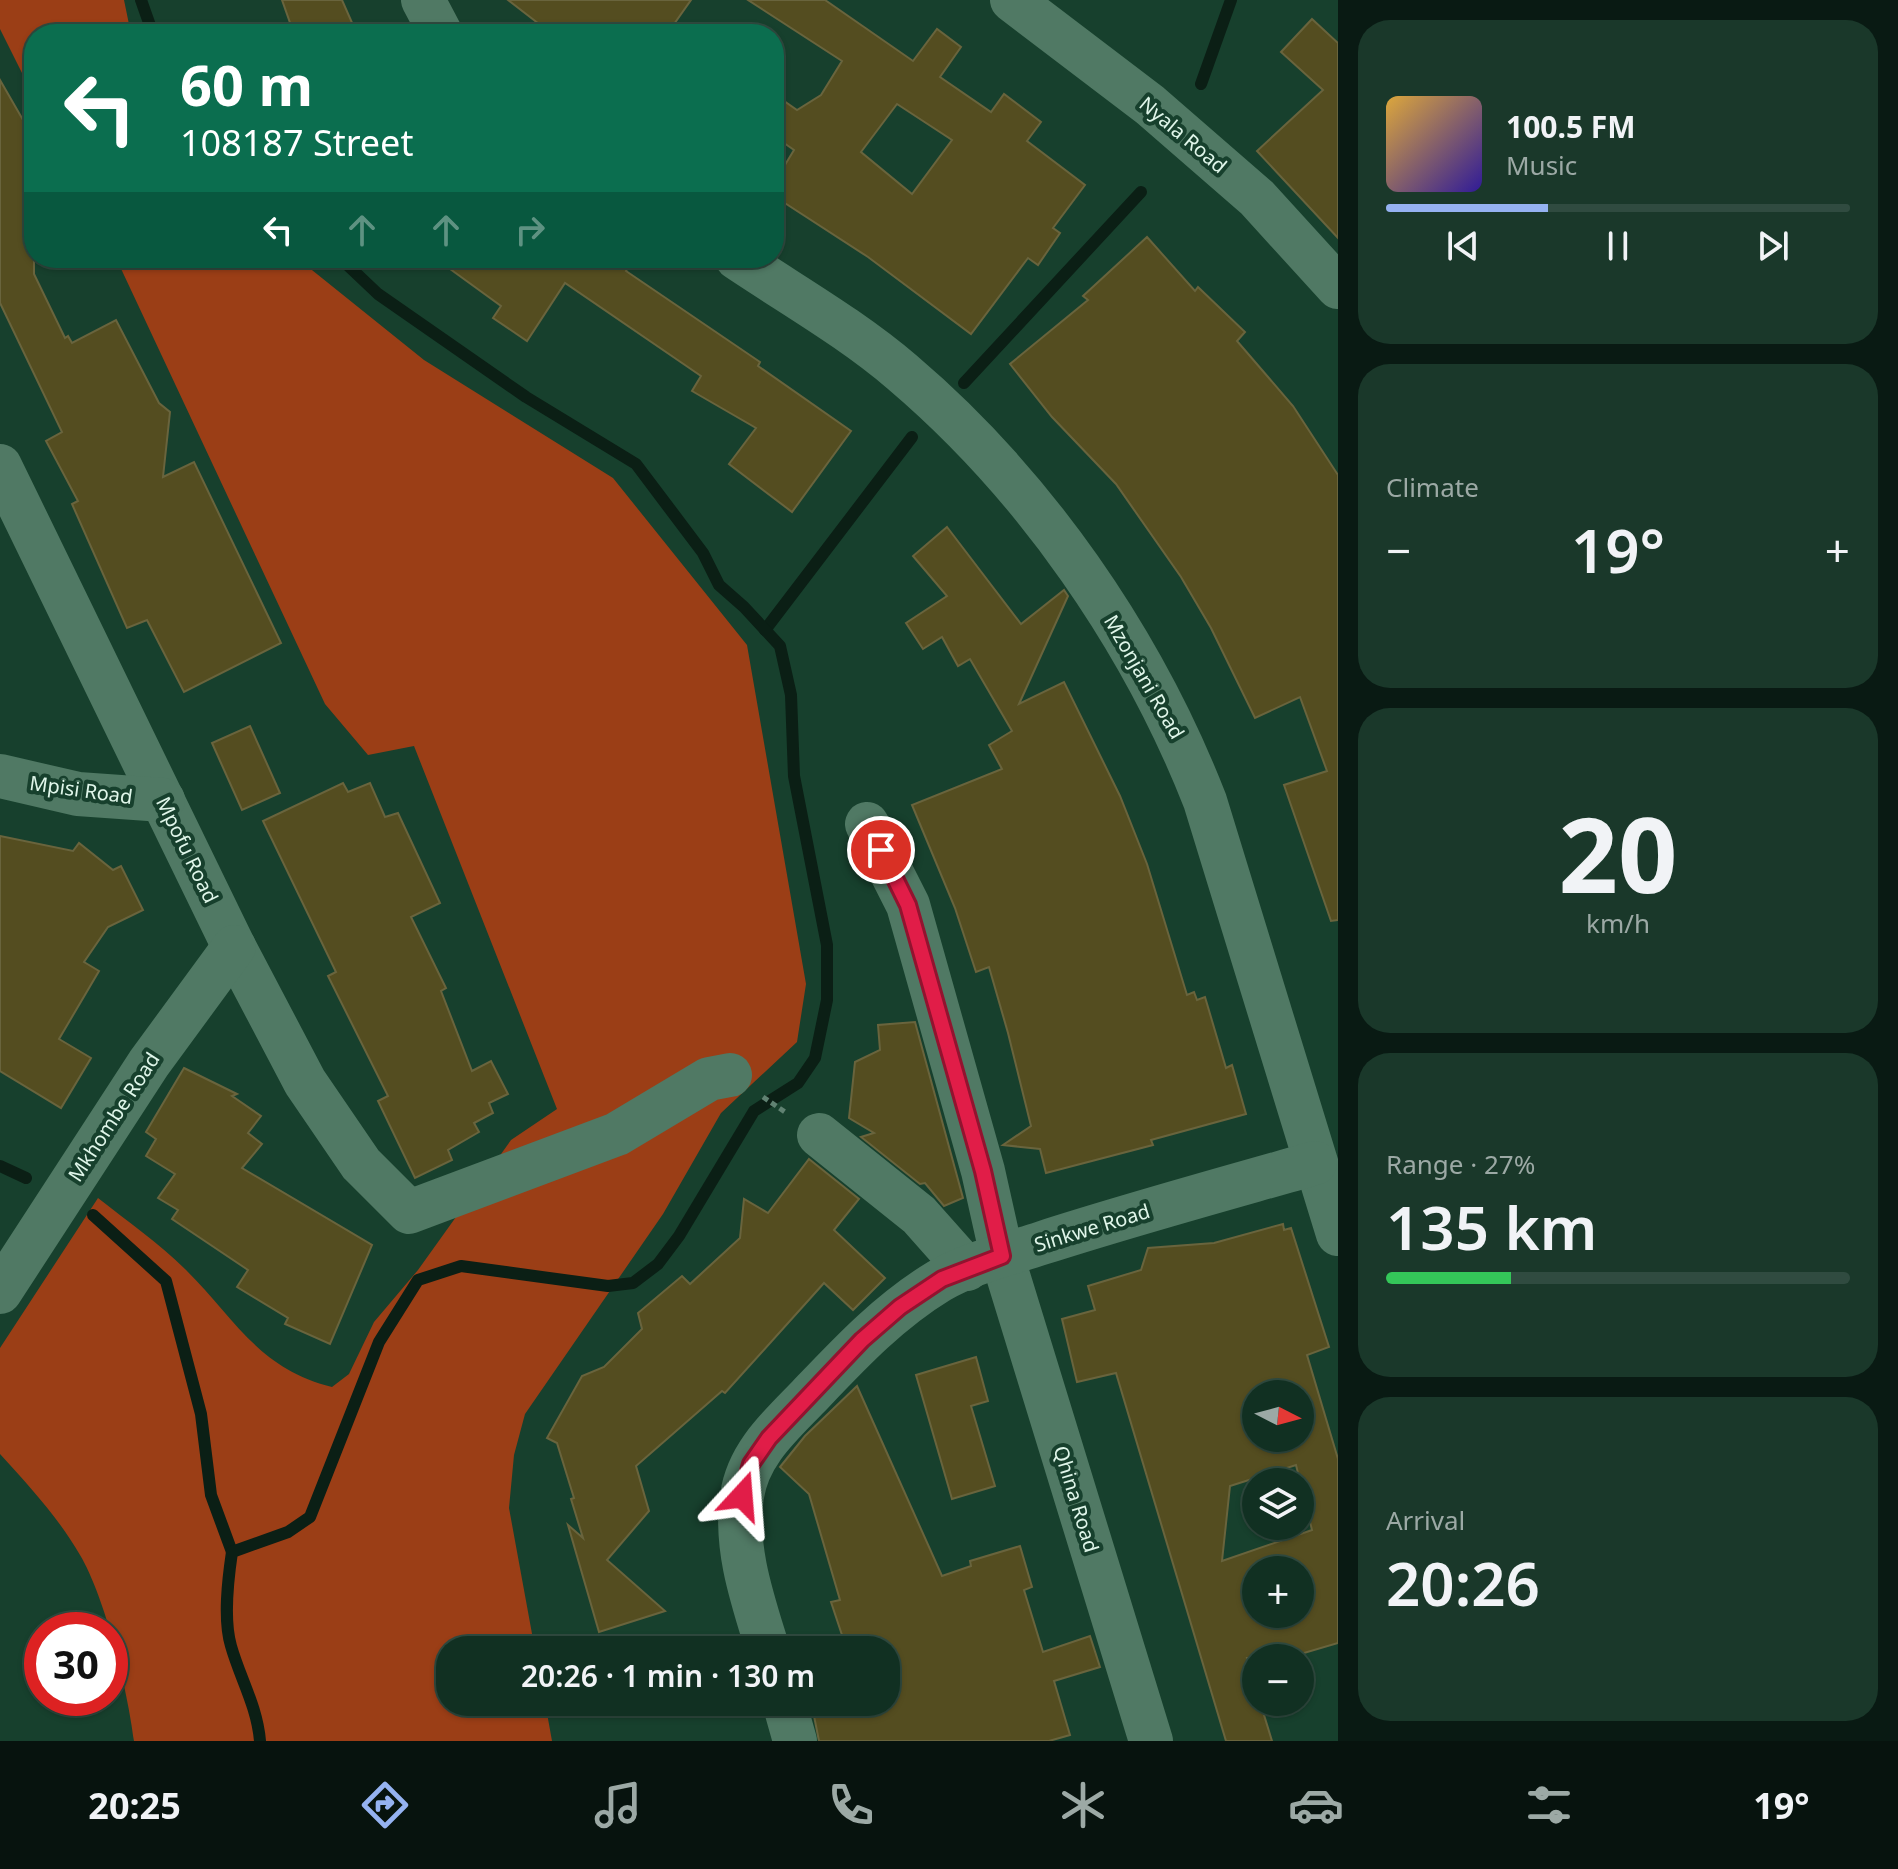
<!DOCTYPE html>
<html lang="en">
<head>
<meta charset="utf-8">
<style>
  :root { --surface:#113022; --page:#1a382a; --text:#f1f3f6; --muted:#9ca9a5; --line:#304b40; --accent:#95b2f1 }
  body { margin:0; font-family:"Noto Sans",sans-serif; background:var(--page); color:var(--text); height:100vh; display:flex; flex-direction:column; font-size:30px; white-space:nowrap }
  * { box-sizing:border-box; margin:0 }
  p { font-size:26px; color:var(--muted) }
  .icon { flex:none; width:44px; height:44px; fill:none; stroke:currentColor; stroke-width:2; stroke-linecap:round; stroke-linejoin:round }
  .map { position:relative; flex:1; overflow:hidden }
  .details { display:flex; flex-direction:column; gap:20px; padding:20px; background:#091a13; width:560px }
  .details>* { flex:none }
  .hud { position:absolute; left:24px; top:24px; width:760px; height:244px; border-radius:32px; box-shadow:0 2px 6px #0004,0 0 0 2px var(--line); background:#0b6e4f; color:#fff; overflow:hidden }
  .needle { width:52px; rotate:96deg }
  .controls { position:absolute; left:1242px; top:1380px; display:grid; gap:16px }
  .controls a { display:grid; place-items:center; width:72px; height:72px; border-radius:50%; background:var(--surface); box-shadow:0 2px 6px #0004,0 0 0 2px var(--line); font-size:40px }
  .speed { position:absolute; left:24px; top:1612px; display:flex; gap:16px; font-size:40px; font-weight:700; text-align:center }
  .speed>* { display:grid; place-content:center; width:104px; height:104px; border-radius:50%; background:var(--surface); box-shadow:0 2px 6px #0004,0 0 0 2px var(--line); line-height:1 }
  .speed .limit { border:12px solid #d22; background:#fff; color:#111 }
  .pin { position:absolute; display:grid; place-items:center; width:68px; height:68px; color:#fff; margin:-34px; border:4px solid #fff; border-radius:50%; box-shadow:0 2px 8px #0007 }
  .me { position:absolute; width:88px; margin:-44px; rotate:19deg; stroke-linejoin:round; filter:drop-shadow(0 0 6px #0008) }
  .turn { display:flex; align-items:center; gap:28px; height:168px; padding:0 24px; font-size:36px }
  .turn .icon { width:104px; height:104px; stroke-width:2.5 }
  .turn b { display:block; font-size:56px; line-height:68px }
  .lanes { display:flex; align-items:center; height:76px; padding:0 24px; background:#0003; justify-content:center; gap:40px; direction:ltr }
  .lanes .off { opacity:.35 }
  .big { font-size:60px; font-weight:600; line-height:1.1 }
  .details .card { flex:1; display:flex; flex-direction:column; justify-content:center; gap:12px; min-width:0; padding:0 28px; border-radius:32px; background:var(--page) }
  .details .dial { align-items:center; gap:0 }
  .dial b { font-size:104px; line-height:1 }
  .song { display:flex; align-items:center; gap:24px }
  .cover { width:96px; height:96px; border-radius:12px; background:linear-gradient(135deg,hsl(40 70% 55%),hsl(250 70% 35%)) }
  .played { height:8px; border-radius:4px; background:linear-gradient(90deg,var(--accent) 35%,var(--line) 35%) }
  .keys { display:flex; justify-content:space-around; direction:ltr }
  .heat { display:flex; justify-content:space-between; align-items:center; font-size:44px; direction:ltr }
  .charge { height:12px; border-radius:6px; background:linear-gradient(90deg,#34c759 27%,var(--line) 0) }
  .trip { position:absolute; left:436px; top:1636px; width:464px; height:80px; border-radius:32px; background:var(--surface); box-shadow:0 2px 6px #0004,0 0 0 2px var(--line); font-weight:600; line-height:80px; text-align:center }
  .tab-bar { display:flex; height:128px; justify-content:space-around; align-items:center; background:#07130e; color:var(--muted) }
  .tab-bar .icon { width:56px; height:56px }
  .tab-bar .active { color:var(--accent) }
  .tab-bar b { font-size:36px; color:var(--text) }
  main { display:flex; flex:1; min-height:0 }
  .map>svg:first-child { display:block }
</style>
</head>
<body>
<main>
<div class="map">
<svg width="1338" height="1741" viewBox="0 0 1338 1741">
  <rect width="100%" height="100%" fill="#17402d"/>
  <!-- green -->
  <g fill="#9b3e16">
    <polygon points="0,0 124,0 131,34 34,34 34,97 0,29"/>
    <path d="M 116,258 L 297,258 L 424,360 L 613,478 L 747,645 L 806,984 L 797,1042 L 721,1113 L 663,1214 L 525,1414 L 514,1455 L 509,1508 L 535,1650 L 450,1650 L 450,1702 L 545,1702 L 552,1741 L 134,1741 C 128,1691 105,1597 80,1555 C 58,1517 29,1486 0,1454 L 0,1348 L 98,1198 C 127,1221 159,1243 185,1269 C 236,1319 257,1368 332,1387 L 349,1374 L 374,1322 L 418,1270 L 511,1140 L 557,1109 L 414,746 L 368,755 L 325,704 Z"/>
  </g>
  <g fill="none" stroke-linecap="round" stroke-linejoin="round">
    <!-- stream -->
    <g stroke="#0b1f15" stroke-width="12">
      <polyline points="141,0 153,34"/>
      <polyline points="1201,84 1231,0"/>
      <polyline points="964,383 1141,192"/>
      <polyline points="765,630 912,437"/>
      <polyline points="0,1166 26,1178"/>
      <polyline points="93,1215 166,1281 201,1414 211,1495 232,1552"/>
      <path d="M 260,1741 C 257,1706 240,1678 231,1646 C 223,1619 228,1579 232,1552 L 288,1532 L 310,1517 L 379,1342 L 418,1280 L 461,1266 L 608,1286 L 633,1283 L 658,1264 L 679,1236 L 754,1111 L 798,1083 L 815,1058 L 827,1000 L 827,945 L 794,776 L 791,695 L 780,646 L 744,607 L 719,585 L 703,553 L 636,464 L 526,397 L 378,294 L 340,258"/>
    </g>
  </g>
  <!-- building -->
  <g fill="#544d20" stroke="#69643d" stroke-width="2" fill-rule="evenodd">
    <polygon points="282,0 342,0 357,34 294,34"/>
    <polygon points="508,0 691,0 667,34 552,34"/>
    <path d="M 748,0 L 825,0 L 913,61 L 937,29 L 961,47 L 940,77 L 991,112 L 1004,94 L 1041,122 L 1027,141 L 1085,185 L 1053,228 L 1060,233 L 1038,265 L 1028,258 L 971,334 L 868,257 L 774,196 L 774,183 L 794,150 L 774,136 L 774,94 L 797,110 L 821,95 L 842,61 ZM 897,104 L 952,140 L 912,194 L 861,152 Z"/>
    <polygon points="1312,19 1338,43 1338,238 1257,151 1323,90 1281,52"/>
    <polygon points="0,80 34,139 34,274 65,338 68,336 72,343 116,320 159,403 170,412 163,477 194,462 281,643 184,692 147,620 127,628 72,504 78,501 46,441 62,432 0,303"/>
    <polygon points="1147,237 1195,291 1198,287 1245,332 1237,341 1293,406 1338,475 1338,920 1331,921 1284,785 1327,771 1300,697 1255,718 1211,628 1181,577 1116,484 1052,417 1010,364 1088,300 1083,296"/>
    <polygon points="435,258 634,258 626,271 760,362 758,366 851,431 792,512 729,464 756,428 692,391 701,376 565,283 527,341 493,318 501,306"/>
    <polygon points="947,527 1021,624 1064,590 1068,596 1019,704 1064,682 1120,796 1147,864 1187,995 1194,992 1197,1000 1205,997 1226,1068 1232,1065 1246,1114 1151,1140 1153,1145 1046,1173 1040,1149 1003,1145 1031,1126 1008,1033 989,967 976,972 955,908 912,805 1002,769 989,745 1012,731 970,659 958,666 942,637 923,649 906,623 947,596 913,556"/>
    <polygon points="250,726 280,793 242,810 212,743"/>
    <polygon points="343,783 348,792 370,783 385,817 398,813 440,903 411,917 446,988 441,991 472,1071 491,1061 508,1094 489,1103 493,1113 474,1123 479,1132 448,1150 452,1160 415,1178 378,1101 388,1096 328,976 336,972 263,821"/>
    <polygon points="0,836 73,851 79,843 113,870 121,866 143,910 108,927 84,962 99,971 59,1039 91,1058 61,1108 0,1071"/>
    <polygon points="915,1022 963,1198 944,1206 925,1183 920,1184 861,1137 874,1133 849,1118 855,1062 880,1050 878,1025"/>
    <polygon points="184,1068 237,1094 232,1096 261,1116 248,1133 262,1144 242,1168 372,1245 330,1344 285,1324 288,1318 237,1287 248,1270 172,1219 178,1210 158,1198 175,1174 146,1156 156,1139 146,1132"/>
    <polygon points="809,1159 859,1199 834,1230 885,1278 853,1310 824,1283 725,1393 722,1391 636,1466 649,1511 607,1560 665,1611 599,1632 568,1525 583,1538 571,1499 574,1498 557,1443 547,1438 582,1376 604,1367 642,1329 638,1313 682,1276 690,1284 740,1238 744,1199 768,1213"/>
    <path d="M 1283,1224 L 1284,1230 L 1291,1228 L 1329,1347 L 1307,1355 L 1338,1459 L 1338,1643 L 1287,1658 L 1247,1658 L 1256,1688 L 1256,1702 L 1260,1702 L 1272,1741 L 1226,1741 L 1116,1373 L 1077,1382 L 1062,1319 L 1095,1310 L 1088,1286 L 1141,1270 L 1148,1248 L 1214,1243 ZM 1256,1394 L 1300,1394 L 1300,1438 L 1256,1438 ZM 1296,1465 L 1312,1530 L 1222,1561 L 1230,1486 ZM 1256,1570 L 1300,1570 L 1300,1614 L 1256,1614 Z"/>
    <polygon points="976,1357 988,1401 971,1406 995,1486 952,1499 916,1375"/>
    <polygon points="857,1386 942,1576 971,1566 970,1561 1020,1546 1032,1587 1024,1590 1043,1652 1090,1636 1100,1667 1054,1681 1070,1735 1049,1741 819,1741 814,1716 827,1712 824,1702 886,1702 886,1650 847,1650 831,1602 840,1600 809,1494 780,1467 805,1436"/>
  </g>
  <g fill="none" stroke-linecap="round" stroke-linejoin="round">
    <!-- path -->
    <polyline stroke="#608272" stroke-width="5" stroke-dasharray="6 4" stroke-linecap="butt" points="763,1097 785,1112"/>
    <!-- minor -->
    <g stroke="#507964" stroke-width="44">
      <polyline points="423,0 441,34"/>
      <polyline points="1012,0 1150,105 1257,198 1338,287"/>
      <path d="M 737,258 C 792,295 852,329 902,372 C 1035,485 1142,640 1205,801 L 1338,1234"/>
      <polyline points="0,466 234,947 305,1082 361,1164 409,1212 617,1134 709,1079 730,1075"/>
      <polyline points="0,776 78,794 163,800"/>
      <polyline points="867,824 908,905 983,1171 1002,1256 1151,1741"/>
      <polyline points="819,1135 919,1215 967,1269"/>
      <polyline points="0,1292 149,1063 234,947"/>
      <path d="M 768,1650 C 753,1601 734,1548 742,1496 C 748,1454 780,1426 808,1397 C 849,1354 888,1312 939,1281 C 969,1263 1009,1254 1042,1243 C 1132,1214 1224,1189 1315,1163"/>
      <polyline points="784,1702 795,1741"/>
    </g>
  </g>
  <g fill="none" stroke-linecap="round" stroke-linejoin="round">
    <defs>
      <polyline id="route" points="742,1496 751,1464 769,1438 862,1340 900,1307 942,1279 1002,1256 983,1171 908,905 881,850"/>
    </defs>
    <!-- route casing -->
    <use href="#route" stroke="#92132f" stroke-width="20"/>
    <!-- route -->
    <use href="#route" stroke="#e11d48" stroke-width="14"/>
  </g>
  <g text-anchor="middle" stroke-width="8" stroke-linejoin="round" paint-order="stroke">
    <!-- street labels -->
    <g font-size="20" fill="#e0f6ea" stroke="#17402d">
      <text transform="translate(1183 135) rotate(40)" y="7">Nyala Road</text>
      <text transform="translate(1144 677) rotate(60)" y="7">Mzonjani Road</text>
      <text transform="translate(81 790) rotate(8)" y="7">Mpisi Road</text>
      <text transform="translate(187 850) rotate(64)" y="7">Mpofu Road</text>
      <text transform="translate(114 1117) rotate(-57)" y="7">Mkhombe Road</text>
      <text transform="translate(1092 1228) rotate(-17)" y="7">Sinkwe Road</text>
      <text transform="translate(1076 1499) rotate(73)" y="7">Qhina Road</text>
    </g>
  </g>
</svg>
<div class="controls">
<a><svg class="needle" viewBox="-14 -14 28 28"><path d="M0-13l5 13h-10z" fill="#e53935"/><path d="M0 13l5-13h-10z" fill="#9ca9a5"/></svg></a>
<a><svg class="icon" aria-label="layers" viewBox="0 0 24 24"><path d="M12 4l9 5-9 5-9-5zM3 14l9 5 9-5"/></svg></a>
<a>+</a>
<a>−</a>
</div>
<div class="speed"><div class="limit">30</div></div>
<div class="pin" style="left:881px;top:850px;background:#d93025"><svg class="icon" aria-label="arrive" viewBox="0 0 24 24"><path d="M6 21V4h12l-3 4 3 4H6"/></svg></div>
<svg class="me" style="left:742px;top:1496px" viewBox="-20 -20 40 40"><path d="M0-17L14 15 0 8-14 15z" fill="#e11d48" stroke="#fff" stroke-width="4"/></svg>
<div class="trip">20:26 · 1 min · 130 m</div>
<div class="hud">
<div class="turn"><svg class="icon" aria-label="left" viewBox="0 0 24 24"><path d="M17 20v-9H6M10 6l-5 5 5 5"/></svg><div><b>60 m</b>108187 Street</div></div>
<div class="lanes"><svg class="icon" aria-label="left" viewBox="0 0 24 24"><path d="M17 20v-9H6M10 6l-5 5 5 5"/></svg><svg class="icon off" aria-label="ahead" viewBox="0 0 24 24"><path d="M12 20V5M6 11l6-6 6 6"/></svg><svg class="icon off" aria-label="ahead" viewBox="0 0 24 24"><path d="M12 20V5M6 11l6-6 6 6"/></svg><svg class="icon off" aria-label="right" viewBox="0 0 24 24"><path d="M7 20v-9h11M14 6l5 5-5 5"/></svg></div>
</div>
</div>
<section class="details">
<div class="card">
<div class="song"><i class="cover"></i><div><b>100.5 FM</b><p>Music</p></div></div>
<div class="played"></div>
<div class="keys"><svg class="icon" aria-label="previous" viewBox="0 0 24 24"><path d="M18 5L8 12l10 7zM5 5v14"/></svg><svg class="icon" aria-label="pause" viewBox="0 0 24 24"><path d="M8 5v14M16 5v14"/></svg><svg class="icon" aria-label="next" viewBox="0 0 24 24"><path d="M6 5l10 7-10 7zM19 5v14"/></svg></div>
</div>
<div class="card"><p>Climate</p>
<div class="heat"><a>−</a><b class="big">19°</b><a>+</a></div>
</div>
<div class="card dial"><b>20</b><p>km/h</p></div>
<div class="card"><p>Range · 27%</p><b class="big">135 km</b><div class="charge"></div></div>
<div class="card"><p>Arrival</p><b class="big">20:26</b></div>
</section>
</main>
<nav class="tab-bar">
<b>20:25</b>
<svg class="icon active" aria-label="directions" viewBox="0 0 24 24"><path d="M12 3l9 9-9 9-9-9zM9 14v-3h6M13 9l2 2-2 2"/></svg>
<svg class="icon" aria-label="music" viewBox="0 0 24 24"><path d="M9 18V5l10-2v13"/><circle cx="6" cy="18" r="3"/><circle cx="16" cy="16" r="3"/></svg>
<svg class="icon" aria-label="phone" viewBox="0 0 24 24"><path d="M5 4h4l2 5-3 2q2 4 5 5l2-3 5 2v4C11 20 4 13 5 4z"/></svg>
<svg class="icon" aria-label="climate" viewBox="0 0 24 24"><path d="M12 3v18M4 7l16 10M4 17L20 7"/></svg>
<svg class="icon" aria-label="car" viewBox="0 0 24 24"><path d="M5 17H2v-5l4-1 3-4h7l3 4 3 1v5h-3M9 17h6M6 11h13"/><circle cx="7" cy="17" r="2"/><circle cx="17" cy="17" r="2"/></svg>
<svg class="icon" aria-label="filters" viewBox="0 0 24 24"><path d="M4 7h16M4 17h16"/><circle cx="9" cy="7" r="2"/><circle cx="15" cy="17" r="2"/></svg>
<b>19°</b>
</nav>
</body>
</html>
